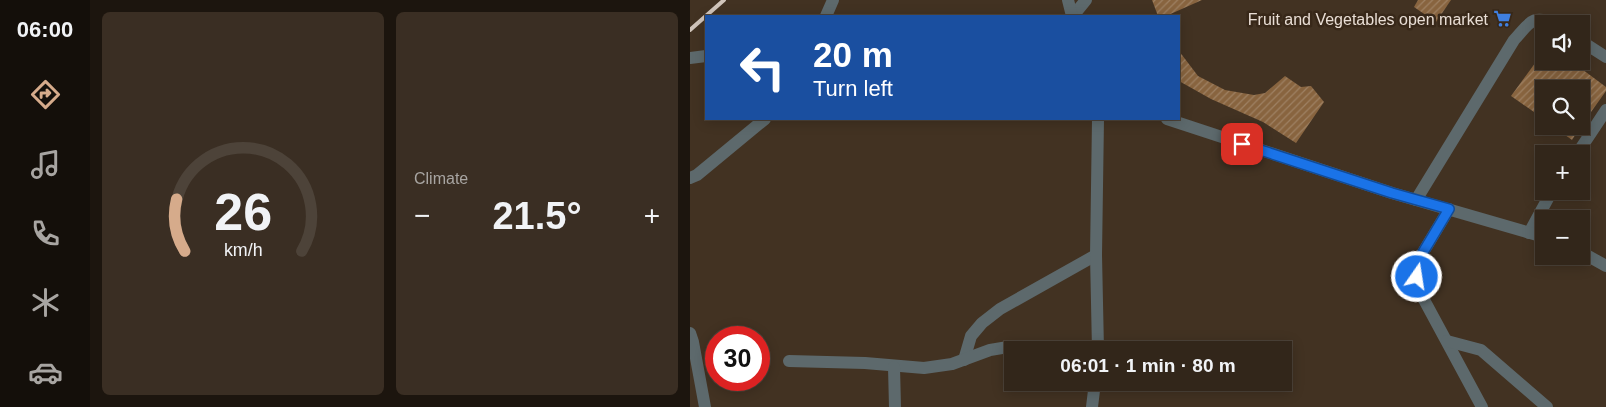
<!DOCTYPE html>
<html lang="en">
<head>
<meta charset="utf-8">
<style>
  :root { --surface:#32261a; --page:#3a2e23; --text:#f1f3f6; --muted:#a8a5a2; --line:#4d4339; --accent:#d6ab8b }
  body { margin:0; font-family:Arial,sans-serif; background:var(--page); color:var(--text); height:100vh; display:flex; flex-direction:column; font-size:19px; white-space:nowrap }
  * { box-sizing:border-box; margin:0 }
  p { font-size:16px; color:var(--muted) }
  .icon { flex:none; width:28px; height:28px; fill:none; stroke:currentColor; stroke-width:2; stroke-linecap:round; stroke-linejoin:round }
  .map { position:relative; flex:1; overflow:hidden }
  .drawer { display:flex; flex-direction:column; gap:12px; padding:12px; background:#1c150e; width:600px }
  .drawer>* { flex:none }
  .top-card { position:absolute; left:15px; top:15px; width:475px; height:105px; border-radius:0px; box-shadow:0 2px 12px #0003,0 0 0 1px var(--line); background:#1a4fa0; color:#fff; overflow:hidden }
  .tools { position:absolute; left:845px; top:15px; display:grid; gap:10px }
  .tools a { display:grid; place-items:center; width:55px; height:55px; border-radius:0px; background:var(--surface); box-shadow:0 2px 12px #0003,0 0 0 1px var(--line); font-size:25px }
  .speed { position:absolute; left:15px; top:326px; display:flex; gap:10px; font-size:25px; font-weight:700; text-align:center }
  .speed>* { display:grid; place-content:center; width:65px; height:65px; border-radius:50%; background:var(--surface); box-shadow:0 2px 12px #0003,0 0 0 1px var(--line); line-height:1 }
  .speed .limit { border:8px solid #d22; background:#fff; color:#111 }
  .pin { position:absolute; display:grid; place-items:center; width:42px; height:42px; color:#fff; margin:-21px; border-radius:10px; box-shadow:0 2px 8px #0006 }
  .me { position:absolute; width:55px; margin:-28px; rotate:13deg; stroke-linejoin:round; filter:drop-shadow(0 0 4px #0008) }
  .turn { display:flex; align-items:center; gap:18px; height:105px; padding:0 25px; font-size:22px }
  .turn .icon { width:65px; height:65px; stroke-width:2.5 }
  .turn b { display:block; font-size:35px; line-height:42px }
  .big { font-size:38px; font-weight:700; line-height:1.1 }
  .drawer .tile { flex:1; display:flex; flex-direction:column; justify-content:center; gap:8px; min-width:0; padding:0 18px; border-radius:8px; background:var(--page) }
  .drawer .dial { align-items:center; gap:0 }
  .dial svg { height:130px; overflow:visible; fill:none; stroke:var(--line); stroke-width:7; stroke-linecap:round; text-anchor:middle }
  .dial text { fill:var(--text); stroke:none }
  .heat { display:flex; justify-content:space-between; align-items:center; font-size:28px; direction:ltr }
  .drawer .tiles { flex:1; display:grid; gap:12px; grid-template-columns:repeat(2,1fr) }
  .trip { position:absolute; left:314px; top:341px; width:288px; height:50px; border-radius:0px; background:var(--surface); box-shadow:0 2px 12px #0003,0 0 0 1px var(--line); font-weight:700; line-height:50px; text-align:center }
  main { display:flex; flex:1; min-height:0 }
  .tab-bar { display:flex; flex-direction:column; width:90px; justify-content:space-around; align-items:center; background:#140f0a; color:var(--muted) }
  .tab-bar .icon { width:35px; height:35px }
  .tab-bar .on { color:var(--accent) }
  .tab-bar b { font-size:22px; color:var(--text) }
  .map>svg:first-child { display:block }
</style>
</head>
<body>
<main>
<nav class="tab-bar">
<b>06:00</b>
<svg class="icon on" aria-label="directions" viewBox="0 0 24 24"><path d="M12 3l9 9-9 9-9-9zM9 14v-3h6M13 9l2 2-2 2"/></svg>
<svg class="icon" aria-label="music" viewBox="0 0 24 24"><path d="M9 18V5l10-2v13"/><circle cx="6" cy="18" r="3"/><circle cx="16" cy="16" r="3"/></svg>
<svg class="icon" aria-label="phone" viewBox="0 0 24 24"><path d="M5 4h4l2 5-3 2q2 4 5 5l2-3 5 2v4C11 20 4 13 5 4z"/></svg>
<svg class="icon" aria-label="climate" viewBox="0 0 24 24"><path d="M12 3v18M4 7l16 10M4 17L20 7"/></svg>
<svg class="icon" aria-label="car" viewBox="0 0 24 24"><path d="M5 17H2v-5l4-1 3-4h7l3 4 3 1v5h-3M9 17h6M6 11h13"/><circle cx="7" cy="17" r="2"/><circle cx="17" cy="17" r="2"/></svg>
</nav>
<section class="drawer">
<div class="tiles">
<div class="tile dial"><svg viewBox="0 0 100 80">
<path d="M14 69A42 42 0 1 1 86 69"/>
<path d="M14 69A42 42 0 0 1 9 37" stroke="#d6ab8b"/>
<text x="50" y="56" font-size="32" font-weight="700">26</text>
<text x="50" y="72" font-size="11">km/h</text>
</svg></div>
<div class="tile"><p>Climate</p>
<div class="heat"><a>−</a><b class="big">21.5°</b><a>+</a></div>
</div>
</div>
</section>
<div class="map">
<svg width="916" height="407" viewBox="0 0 916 407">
  <defs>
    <pattern id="building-hatch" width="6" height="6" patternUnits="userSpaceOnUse" patternTransform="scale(1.25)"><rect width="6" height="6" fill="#88643f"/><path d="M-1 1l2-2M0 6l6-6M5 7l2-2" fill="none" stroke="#9e8163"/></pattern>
  </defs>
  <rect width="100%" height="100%" fill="#423222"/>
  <!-- building -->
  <g fill="url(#building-hatch)">
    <polygon points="462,0 512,0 476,16 468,16"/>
    <polygon points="728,0 761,0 746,22 724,7"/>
    <polygon points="489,51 508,76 535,90 564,95 575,93 595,76 611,87 621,86 634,102 606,143 573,122 521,99 489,81"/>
    <polygon points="854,51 854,61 881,61 916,87 916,91 891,126 891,89 854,89 854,119 821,96"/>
    <polygon points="863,126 891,126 882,140"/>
  </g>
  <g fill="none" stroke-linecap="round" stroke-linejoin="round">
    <!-- service -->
    <g stroke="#5d696c" stroke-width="12">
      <polyline points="136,16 143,0"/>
      <polyline points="383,16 396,0"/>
      <polyline points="891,41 916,57"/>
      <polyline points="887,154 916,110"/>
      <path d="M 726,200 L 824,40 C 839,24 842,13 865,24"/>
      <polyline points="839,233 862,191"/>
      <polyline points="274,360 281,336 292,323 310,309 406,255"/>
    </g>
    <!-- minor -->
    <g stroke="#5d696c" stroke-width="12">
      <polyline points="0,58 16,56"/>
      <polyline points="759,209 732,254 727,277 732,296 792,407"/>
      <polyline points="0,333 3,342 15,407"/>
      <polyline points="757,341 791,350 857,407"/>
      <polyline points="99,361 175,363 234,368 262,364 300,350 318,347 382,350"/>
      <polyline points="204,367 205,407"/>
    </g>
    <!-- tertiary -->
    <g stroke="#5d696c" stroke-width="12">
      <polyline points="378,0 382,16"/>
      <polyline points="408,119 406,255 408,350"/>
      <polyline points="477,119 702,193 854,237"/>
      <polyline points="0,178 7,175 75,119"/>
      <polyline points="891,252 916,266"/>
      <polyline points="402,407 405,382"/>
    </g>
    <!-- rail -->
    <polyline stroke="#d1c5bb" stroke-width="4" points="0,30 34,0"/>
  </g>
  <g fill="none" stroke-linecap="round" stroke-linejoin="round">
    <defs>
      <polyline id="route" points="552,144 702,193 759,209 732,254 727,277"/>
    </defs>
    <!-- route casing -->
    <use href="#route" stroke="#114b97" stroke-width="12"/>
    <!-- route -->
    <use href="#route" stroke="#1a73e8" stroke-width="9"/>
  </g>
  <!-- icons -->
  <defs>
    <symbol id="supermarket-bare" viewBox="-9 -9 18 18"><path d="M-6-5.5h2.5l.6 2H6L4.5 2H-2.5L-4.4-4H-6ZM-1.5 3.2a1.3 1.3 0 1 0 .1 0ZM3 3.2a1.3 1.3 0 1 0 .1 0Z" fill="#3f7fe0" stroke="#382819" stroke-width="2.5" paint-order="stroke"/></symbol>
  </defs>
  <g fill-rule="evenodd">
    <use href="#supermarket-bare" x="800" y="6" width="25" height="25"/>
  </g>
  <g text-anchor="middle" stroke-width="5" stroke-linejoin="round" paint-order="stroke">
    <!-- poi labels -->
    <g font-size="16" fill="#e9ded5" stroke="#382819" text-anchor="end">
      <text x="798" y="25">Fruit and Vegetables open market</text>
    </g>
  </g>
</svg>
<div class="tools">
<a><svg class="icon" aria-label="sound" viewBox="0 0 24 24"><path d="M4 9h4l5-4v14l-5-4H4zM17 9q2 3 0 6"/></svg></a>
<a><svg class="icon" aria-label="search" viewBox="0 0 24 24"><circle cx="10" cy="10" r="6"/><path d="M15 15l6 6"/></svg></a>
<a>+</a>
<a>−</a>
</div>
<div class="speed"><div class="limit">30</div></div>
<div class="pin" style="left:552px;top:144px;background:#d93025"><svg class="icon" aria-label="arrive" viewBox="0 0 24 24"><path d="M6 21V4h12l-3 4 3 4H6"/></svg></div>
<svg class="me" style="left:727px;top:277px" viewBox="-20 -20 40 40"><circle r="17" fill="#1a73e8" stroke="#fff" stroke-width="3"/><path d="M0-11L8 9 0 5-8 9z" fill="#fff"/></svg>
<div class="trip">06:01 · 1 min · 80 m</div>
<div class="top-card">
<div class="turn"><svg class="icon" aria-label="left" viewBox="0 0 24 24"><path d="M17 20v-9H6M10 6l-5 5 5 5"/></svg><div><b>20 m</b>Turn left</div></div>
</div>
</div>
</main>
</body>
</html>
